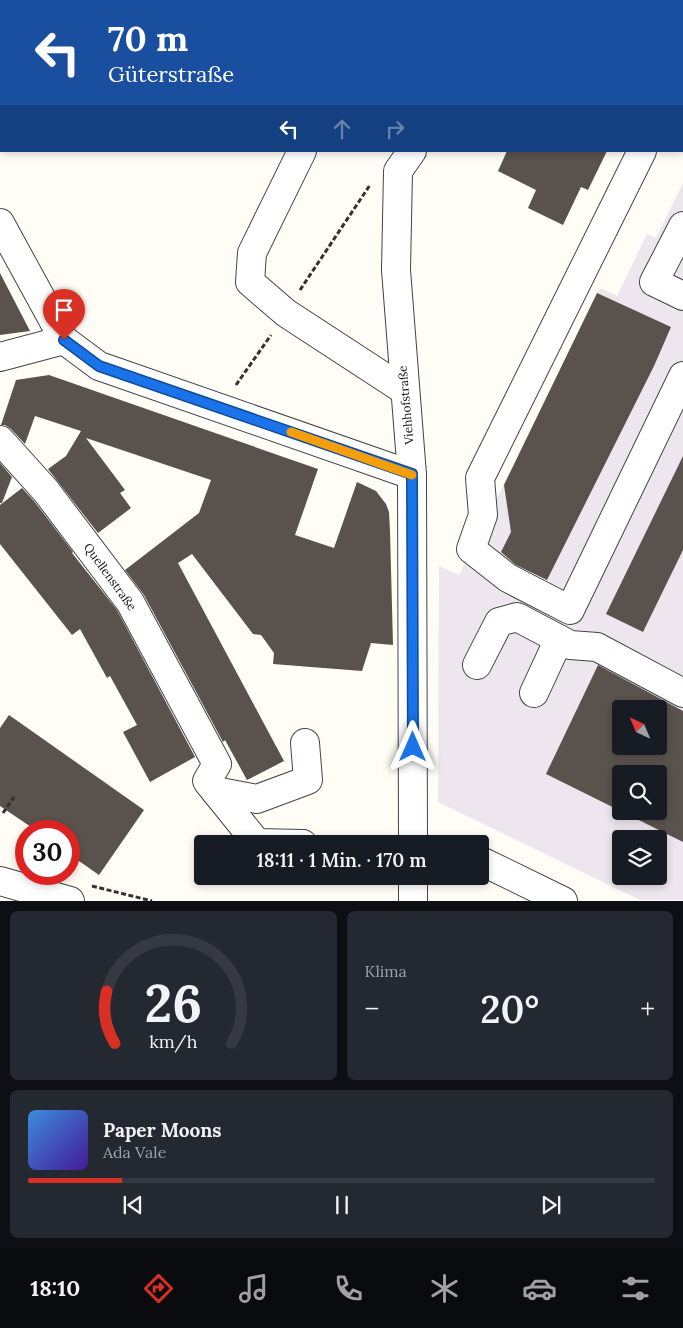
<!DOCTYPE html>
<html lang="de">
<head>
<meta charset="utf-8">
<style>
  :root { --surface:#171b24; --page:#242831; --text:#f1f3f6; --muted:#9ea1a6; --line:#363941; --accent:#d93025 }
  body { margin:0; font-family:Lora,serif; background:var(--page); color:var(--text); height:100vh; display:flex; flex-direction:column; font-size:19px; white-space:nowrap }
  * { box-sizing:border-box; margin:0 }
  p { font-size:16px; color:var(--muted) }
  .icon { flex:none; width:28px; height:28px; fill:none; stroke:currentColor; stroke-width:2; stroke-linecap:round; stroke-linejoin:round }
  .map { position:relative; height:901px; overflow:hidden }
  .panel { display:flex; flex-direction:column; gap:10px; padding:10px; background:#0d0f14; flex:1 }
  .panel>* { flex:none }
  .top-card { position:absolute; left:0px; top:0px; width:684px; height:152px; box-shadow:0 2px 8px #0003; background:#1a4fa0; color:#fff; overflow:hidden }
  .needle { width:32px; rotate:316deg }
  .controls { position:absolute; left:612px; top:700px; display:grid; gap:10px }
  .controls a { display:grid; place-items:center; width:55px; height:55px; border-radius:5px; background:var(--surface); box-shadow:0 2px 8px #0003; font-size:25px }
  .speed { position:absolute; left:15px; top:820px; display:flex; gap:10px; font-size:25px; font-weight:700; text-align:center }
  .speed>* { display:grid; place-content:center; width:65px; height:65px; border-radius:50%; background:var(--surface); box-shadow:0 2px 8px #0003; line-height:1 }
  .speed .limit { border:8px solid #d22; background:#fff; color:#111 }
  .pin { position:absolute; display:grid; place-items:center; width:42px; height:42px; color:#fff; margin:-51px -21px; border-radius:50% 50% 50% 0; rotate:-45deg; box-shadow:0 0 5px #0007 }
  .pin .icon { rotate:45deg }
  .me { position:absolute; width:55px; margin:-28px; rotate:0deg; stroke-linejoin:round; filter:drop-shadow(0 0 4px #0008) }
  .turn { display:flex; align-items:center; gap:18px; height:105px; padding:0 25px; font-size:22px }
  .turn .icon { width:65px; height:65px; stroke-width:2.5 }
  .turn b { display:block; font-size:35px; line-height:42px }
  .lanes { display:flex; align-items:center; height:48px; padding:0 25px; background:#0003; justify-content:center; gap:25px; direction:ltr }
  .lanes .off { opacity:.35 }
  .big { font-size:38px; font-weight:600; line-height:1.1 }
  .panel .card { flex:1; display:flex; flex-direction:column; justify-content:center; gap:8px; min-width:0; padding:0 18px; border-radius:8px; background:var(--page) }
  .panel .dial { align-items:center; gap:0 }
  .dial svg { height:130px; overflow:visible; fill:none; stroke:var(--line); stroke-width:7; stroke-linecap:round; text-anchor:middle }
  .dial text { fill:var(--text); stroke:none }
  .song { display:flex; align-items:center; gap:15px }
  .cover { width:60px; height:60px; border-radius:8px; background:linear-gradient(135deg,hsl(210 70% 55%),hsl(260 70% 35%)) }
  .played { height:5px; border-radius:2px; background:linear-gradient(90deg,var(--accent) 15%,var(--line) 15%) }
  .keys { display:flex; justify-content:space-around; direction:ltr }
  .heat { display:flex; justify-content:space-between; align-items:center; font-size:28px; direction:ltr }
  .panel .tiles { flex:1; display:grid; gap:10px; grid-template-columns:1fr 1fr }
  .card:last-child { grid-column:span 2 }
  .trip { position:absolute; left:194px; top:835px; width:295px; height:50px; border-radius:5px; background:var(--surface); box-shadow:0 2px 8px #0003; font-weight:600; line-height:50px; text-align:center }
  .dock { display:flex; height:80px; justify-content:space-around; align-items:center; background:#090b0e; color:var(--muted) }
  .dock .icon { width:35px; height:35px }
  .dock .on { color:var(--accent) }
  .dock b { font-size:22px; color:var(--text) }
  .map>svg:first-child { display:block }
</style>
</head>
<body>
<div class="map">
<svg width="683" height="901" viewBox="0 0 683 901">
  <rect width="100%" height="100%" fill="#fffdf5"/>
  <!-- industrial -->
  <path fill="#eee6ef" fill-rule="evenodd" d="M 683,183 L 683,900 L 640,900 L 438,802 L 439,566 L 459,575 L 600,288 L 617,296 L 647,234 L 656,238 ZM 621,709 L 659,709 L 659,746 L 621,746 ZM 621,774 L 659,774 L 659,811 L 621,811 ZM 621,839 L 659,839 L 659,876 L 621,876 Z"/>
  <!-- building -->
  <g fill="#5a524d" fill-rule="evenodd">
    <polygon points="507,151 607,151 588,190 581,187 563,225 528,208 536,190 498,171"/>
    <polygon points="0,273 30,331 0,335"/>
    <polygon points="597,293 671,327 654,366 547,580 516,565 501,552 511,532 504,485"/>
    <polygon points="49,375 318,469 295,535 334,548 357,482 376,491 386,504 389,512 390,531 393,645 371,643 362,671 273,664 274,653 261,635 253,634 192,554 178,563 284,761 247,780 225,740 223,742 144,595 125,570 199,513 211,480 86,438 125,490 120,493 131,508 98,533 48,469 66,456 81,431 35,416 25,444 11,429 5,425 1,425 16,380"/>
    <polygon points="683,456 683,550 643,632 606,614"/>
    <polygon points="0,463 12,477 2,503 0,503"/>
    <polygon points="22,488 34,501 73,552 72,553 117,610 195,757 150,782 123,732 137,725 110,676 107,678 80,629 72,635 0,544 0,505"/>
    <path d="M 598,665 L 683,711 L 683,842 L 546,774 ZM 621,709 L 659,709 L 659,746 L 621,746 ZM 621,774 L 659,774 L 659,811 L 621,811 Z"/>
    <polygon points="9,715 144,810 99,875 69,854 69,831 37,831 0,806 0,728"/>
  </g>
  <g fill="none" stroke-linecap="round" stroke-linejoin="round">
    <defs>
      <g id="minor">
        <polyline points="374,1 375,0"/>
        <polyline points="517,1 518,0"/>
        <polyline points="682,71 683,70"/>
        <polyline points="302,151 252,253 250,282 286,313 404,390"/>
        <polyline points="412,151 398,171 396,270 412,475 413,844"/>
        <polyline points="642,151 480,478 483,515 471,549 508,578 570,610 683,376"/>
        <polyline points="0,223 64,340 99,366 412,475"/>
        <polyline points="683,226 654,282 683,296"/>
        <polyline points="0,357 64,340"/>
        <polyline points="0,440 46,491 130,602 217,764 207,781 257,843 303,844"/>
        <polyline points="477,665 499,622 517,617 570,645 597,647 683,693"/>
        <polyline points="534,693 559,639"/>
        <polyline points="215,791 257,799 308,780 305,743"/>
        <polyline points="481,861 563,901"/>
        <polyline points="413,876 413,901"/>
        <polyline points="0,881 70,901"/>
      </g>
    </defs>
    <!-- minor casing -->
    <use href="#minor" stroke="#444" stroke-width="30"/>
    <!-- path -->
    <g stroke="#333" stroke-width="3" stroke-dasharray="5 2.5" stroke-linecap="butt">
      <polyline points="300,290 370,185"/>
      <polyline points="236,385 271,335"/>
      <polyline points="3,813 14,797"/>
      <polyline points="92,886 152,901"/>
    </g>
    <!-- minor -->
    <use href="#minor" stroke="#fff" stroke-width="28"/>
    <!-- rail -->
    <g stroke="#c4262e" stroke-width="4">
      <polyline points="13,1 14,0"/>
      <polyline points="0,19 1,17"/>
    </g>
  </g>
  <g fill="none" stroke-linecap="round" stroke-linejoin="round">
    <defs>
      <polyline id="route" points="64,340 99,366 412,474 413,747"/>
    </defs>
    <!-- route casing -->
    <use href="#route" stroke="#114b97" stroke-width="12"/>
    <!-- route -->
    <use href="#route" stroke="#1a73e8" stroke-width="9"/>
    <!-- slow -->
    <polyline stroke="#f59e0b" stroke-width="9" points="291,432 412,475"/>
  </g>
  <g text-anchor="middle" stroke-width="5" stroke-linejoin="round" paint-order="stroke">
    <!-- street labels -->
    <g font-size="12" fill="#111" stroke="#fff">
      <text transform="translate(406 405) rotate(-95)" y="4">Viehhofstraße</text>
      <text transform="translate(110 577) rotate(54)" y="4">Quellenstraße</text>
    </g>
  </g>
</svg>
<div class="controls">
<a><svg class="needle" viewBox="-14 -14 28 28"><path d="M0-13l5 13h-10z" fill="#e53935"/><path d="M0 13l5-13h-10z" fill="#9ea1a6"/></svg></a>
<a><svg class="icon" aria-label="search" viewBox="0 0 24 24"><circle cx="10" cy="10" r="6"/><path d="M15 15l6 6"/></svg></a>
<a><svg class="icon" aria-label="layers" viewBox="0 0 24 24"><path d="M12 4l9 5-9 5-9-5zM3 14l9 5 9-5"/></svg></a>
</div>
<div class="speed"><div class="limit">30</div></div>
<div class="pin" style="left:64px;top:340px;background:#d93025"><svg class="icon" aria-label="arrive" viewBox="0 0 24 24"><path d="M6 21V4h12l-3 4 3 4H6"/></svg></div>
<svg class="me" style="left:413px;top:747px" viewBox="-20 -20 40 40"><path d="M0-17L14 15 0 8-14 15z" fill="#1a73e8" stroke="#fff" stroke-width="4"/></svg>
<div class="trip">18:11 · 1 Min. · 170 m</div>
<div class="top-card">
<div class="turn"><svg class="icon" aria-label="left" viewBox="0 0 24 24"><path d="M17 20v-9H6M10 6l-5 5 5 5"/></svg><div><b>70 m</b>Güterstraße</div></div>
<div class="lanes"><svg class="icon" aria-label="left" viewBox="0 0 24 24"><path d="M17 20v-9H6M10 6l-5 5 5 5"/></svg><svg class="icon off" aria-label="ahead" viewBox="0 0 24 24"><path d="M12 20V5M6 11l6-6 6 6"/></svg><svg class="icon off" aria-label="right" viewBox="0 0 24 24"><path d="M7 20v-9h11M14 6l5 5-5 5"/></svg></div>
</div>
</div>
<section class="panel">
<div class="tiles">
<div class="card dial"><svg viewBox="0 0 100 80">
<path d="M14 69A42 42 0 1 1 86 69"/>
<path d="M14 69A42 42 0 0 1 9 37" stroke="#d93025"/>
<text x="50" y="56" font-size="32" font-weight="700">26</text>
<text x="50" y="72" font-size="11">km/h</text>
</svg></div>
<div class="card"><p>Klima</p>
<div class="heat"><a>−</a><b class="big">20°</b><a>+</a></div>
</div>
<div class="card">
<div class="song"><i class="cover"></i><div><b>Paper Moons</b><p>Ada Vale</p></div></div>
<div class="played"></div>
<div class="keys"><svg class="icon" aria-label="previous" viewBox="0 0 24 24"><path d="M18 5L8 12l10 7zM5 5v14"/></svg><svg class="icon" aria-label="pause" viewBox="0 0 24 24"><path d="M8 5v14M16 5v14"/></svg><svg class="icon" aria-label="next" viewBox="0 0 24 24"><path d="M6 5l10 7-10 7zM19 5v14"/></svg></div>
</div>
</div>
</section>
<nav class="dock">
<b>18:10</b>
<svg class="icon on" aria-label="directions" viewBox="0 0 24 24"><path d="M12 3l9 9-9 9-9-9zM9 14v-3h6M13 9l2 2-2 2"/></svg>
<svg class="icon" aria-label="music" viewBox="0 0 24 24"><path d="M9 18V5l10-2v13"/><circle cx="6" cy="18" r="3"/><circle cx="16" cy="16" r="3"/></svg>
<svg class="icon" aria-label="phone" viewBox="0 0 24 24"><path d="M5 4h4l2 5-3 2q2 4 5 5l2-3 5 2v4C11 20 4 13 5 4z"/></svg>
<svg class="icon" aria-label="climate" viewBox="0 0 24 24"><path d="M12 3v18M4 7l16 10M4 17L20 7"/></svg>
<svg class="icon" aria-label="car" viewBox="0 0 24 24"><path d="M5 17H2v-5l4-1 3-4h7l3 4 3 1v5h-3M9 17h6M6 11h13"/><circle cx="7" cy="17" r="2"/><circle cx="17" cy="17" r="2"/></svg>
<svg class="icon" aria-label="filters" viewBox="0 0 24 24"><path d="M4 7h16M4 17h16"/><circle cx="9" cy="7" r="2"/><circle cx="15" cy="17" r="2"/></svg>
</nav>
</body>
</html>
